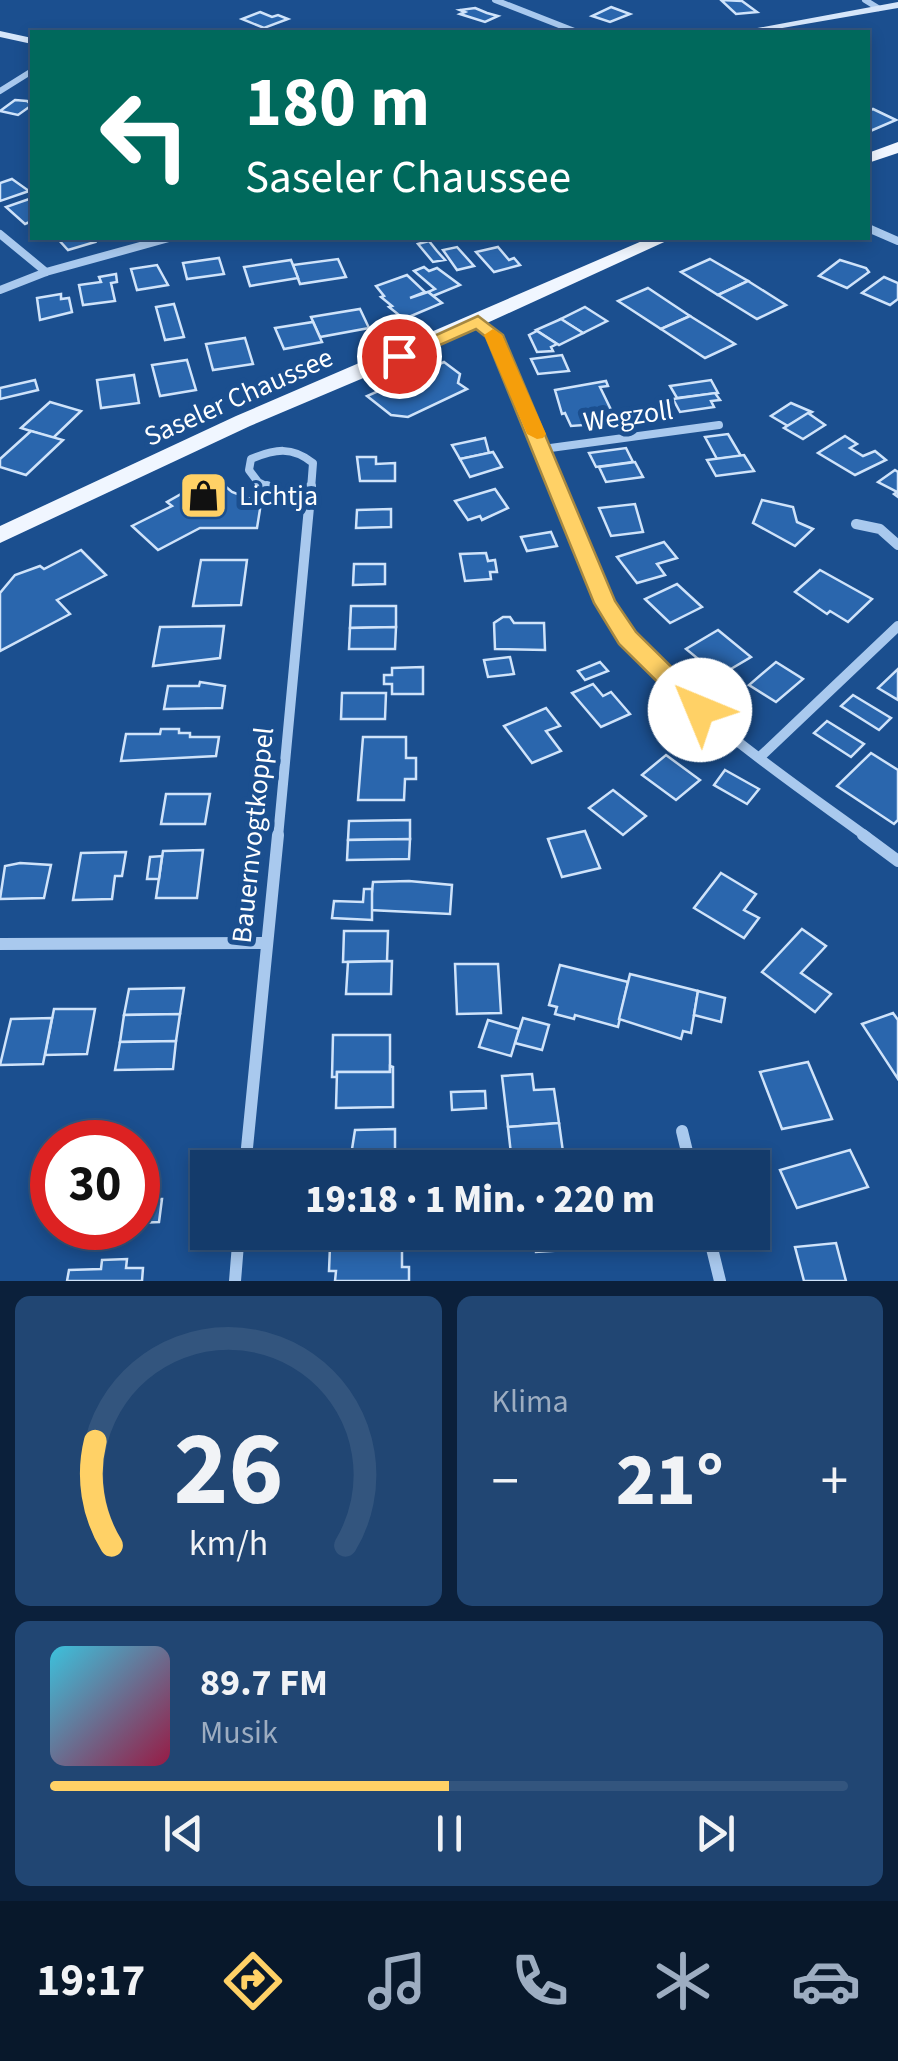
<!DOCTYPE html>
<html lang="de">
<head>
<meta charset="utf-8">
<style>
  :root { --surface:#143b6b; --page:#214673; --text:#f1f3f6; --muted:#9dadc1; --line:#33557e; --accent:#ffd166 }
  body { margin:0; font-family:"Source Sans 3",sans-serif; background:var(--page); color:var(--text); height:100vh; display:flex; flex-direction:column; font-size:38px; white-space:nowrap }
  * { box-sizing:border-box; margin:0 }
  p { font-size:32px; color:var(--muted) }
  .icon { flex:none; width:55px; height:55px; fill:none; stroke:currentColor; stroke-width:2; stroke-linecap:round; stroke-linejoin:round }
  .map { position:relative; height:1281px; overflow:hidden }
  .panel { display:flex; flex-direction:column; gap:15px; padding:15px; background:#0b203b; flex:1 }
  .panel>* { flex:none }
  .top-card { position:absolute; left:30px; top:30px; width:840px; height:210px; border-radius:0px; box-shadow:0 5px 15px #0003,0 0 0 2px var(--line); background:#00695c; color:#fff; overflow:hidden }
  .speed { position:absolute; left:30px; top:1120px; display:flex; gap:20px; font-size:50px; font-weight:700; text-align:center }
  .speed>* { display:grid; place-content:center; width:130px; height:130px; border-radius:50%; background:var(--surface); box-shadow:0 5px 15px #0003,0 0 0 2px var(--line); line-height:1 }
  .speed .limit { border:15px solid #d22; background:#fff; color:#111 }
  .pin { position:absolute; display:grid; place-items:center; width:85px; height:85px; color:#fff; margin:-42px; border:5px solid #fff; border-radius:50%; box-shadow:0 2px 10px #0007 }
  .me { position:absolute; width:110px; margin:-55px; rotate:315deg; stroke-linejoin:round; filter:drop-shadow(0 0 8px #0008) }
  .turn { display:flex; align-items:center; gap:35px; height:210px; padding:0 50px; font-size:45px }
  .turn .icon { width:130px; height:130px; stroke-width:2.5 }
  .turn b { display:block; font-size:70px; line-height:85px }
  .big { font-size:75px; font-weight:800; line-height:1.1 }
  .panel .card { flex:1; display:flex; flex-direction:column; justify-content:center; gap:15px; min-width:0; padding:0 35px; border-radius:15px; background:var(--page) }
  .panel .dial { align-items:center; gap:0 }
  .dial svg { height:260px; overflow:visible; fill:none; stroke:var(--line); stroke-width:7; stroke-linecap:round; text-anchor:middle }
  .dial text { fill:var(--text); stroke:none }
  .song { display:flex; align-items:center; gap:30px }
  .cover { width:120px; height:120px; border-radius:15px; background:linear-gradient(135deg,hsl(190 70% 55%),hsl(340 70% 35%)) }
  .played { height:10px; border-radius:5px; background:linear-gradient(90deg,var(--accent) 50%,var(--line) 50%) }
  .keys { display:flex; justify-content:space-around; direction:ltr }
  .heat { display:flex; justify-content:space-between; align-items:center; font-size:55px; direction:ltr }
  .panel .tiles { flex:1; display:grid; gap:15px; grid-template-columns:1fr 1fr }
  .card:last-child { grid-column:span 2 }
  .trip { position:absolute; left:190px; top:1150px; width:580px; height:100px; border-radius:0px; background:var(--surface); box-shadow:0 5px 15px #0003,0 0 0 2px var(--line); font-weight:800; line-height:100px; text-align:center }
  .tab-bar { display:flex; height:160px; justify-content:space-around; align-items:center; background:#08182b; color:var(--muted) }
  .tab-bar .icon { width:70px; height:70px }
  .tab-bar .selected { color:var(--accent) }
  .tab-bar b { font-size:45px; color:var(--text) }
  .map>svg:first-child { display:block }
</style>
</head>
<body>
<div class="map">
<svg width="898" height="1281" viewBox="0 0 898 1281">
  <rect width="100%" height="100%" fill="#1b4f8f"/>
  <!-- building -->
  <g fill="#2a66ad" stroke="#cfe3fa" stroke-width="2.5">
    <polygon points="721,0 742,1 757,12 736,14"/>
    <polygon points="611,7 630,14 610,22 592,16"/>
    <polygon points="475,8 487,13 498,16 485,22 460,14 465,12 460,10"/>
    <polygon points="260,12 272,17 278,15 288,19 264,28 242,19"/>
    <polygon points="15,100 27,101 32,105 18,115 0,111"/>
    <polygon points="873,109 896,120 868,132 868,112"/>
    <polygon points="12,179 29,191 0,201 0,183"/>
    <polygon points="32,198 32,221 25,224 6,207"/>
    <polygon points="46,238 92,238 95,242 68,250 57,238"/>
    <polygon points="429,241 437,251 445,260 433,262 418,244"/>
    <polygon points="457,247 474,266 457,270 443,250"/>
    <polygon points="498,247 509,260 514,258 520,265 494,272 476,252"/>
    <polygon points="219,258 224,274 187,279 183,263"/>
    <polygon points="338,259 346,277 300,284 293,265"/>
    <polygon points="710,259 748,281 718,295 681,272"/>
    <polygon points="291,260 298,278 250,286 244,267"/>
    <polygon points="840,260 866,268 869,272 847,288 819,276"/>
    <polygon points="157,265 168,285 137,290 131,269"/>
    <polygon points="424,267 429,271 437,268 460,285 433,296 428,292 435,289 414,271"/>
    <polygon points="116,274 117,282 111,283 115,301 83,305 79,285 101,282 99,277"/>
    <polygon points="407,275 425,292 410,298 428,292 442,303 404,319 389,307 392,306 381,297 384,296 376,286"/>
    <polygon points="884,277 898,283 898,299 890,305 862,293"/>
    <polygon points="748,281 786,305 757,319 718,295"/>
    <polygon points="648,288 690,316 661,329 618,301"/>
    <polygon points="61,294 61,299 69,298 72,312 40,320 37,298"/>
    <polygon points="174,304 184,337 165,340 156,307"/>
    <polygon points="585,307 607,321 583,333 561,319"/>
    <polygon points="360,309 369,328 320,337 311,317"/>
    <polygon points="690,316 735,344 705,358 661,329"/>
    <polygon points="561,319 583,333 559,345 536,330"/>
    <polygon points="313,322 322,342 284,349 275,328"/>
    <polygon points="537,331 557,344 551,347 553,351 537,352 529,335"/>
    <polygon points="245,338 253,364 213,370 206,344"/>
    <polygon points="562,355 569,371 538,374 531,359"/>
    <polygon points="187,360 196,390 160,396 152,365"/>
    <polygon points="444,362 460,374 458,383 467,389 408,417 391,415 367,396"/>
    <polygon points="134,375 139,403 101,408 97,380"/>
    <polygon points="35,380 38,390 0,399 0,388"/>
    <polygon points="711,380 718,393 677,398 670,386"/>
    <polygon points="606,381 608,386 600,387 615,418 623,417 626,422 571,426 565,413 562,414 555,390"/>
    <polygon points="715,393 720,400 711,401 714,407 680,412 673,399"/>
    <polygon points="50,402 81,411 53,438 21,428"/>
    <polygon points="791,403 812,412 788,426 771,416"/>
    <polygon points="808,413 825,425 803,439 784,428"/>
    <polygon points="31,431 63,440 26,475 0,467 0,459"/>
    <polygon points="728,434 741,456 717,459 705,437"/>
    <polygon points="845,436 857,444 850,448 863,456 875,451 886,460 855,475 818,453"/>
    <polygon points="485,438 489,453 460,459 452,445"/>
    <polygon points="626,448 633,462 596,467 589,453"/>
    <polygon points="493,452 502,467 470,477 460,459"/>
    <polygon points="744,455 754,471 716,476 707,460"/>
    <polygon points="357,457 376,457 376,464 395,463 395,481 360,481"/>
    <polygon points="635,462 643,477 606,482 599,467"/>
    <polygon points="895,470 898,472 898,497 894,494 897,492 878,482"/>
    <polygon points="213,476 232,492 261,503 257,528 200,528 158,550 132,526 172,506 167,502"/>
    <polygon points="495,489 508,508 482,520 480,516 468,520 455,501"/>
    <polygon points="762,500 793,507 797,522 813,529 795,546 753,523"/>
    <polygon points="635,504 643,532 611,536 599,508"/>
    <polygon points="391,509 391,527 356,528 357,510"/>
    <polygon points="551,532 557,546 527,551 521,537"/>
    <polygon points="664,542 677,558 657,564 665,575 637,583 617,557"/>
    <polygon points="81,550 106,575 57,600 70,614 0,651 0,593 15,575 40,566 44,569"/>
    <polygon points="486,553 488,561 495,560 497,572 490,572 491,579 465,581 460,554"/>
    <polygon points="201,560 247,560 241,605 193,606"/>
    <polygon points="354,564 385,564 385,584 353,585"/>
    <polygon points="820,570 872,599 848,622 830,611 827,614 795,592"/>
    <polygon points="677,584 702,607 670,623 645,599"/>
    <polygon points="351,606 396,606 396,627 350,628"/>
    <polygon points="503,617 510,617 514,623 544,623 545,650 495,649 494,623"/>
    <polygon points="224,626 220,658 153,666 160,627"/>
    <polygon points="396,627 395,649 349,649 350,628"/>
    <polygon points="718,630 751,657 719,676 686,649"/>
    <polygon points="510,657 514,674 488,677 484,660"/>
    <polygon points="600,662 608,671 585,680 578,671"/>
    <polygon points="776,662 803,679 776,702 749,685"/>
    <polygon points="423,667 423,694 392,694 392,684 384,684 384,675 392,675 392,668"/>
    <polygon points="898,669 898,700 878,688"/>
    <polygon points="200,682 225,686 222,708 164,709 168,686 199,686"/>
    <polygon points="593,684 603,696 611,692 630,714 601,727 572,693"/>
    <polygon points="342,693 386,693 385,719 341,719"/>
    <polygon points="853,695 891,718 879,730 841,706"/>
    <polygon points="546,708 560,726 546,731 561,751 532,763 504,726"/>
    <polygon points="827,721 864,744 851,757 814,733"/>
    <polygon points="161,729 179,729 179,733 190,733 190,737 219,737 216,756 121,761 126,734 160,734"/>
    <polygon points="363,737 406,737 406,758 416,758 416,779 405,779 404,800 358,800"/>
    <polygon points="871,753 898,770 898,820 894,824 837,786"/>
    <polygon points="666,755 700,780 676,800 642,775"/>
    <polygon points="725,770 759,789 747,804 714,785"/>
    <polygon points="613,790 646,816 623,835 589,808"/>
    <polygon points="166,794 210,794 205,824 161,824"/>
    <polygon points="410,820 410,839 348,840 349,821"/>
    <polygon points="585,831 600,868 562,877 548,839"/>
    <polygon points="410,839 409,859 347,860 348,840"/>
    <polygon points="203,850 197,898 156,898 163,851"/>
    <polygon points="126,852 122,876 115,876 112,899 73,900 81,853"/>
    <polygon points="162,856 159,879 147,879 150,857"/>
    <polygon points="20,863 51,865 44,898 0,899 5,866"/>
    <polygon points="721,873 756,894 744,910 759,918 744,938 694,908"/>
    <polygon points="409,881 452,885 450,914 370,910 373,882"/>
    <polygon points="364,889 372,889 372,920 332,918 334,901 363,902"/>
    <polygon points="802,929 826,946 801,973 831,994 815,1012 762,972"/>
    <polygon points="344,931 388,931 387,961 343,962"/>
    <polygon points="392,961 391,994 346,994 348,962"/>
    <polygon points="455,964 498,964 501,1013 457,1014"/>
    <polygon points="560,965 628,982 618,1027 575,1015 574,1019 555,1014 557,1007 549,1005"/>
    <polygon points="630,974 698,991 691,1033 683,1031 681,1039 619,1019"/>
    <polygon points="184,988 180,1014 124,1015 129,989"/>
    <polygon points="698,991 725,998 721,1022 694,1015"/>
    <polygon points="54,1009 95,1009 87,1054 45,1055"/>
    <polygon points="893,1013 898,1020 898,1079 862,1024"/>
    <polygon points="180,1014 176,1041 120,1042 124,1015"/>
    <polygon points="52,1018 43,1064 0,1065 11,1019"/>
    <polygon points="523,1018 549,1025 542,1050 515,1043"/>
    <polygon points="488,1020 519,1029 511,1056 479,1047"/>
    <polygon points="333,1035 390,1035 390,1072 337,1072 337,1077 332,1077"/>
    <polygon points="176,1041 173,1069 115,1070 120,1042"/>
    <polygon points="808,1062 832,1119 782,1129 760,1072"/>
    <polygon points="390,1066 393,1067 393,1107 336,1108 337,1072 390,1072"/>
    <polygon points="532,1074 534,1090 554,1089 559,1123 508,1127 502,1076"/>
    <polygon points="485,1091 486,1108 452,1110 451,1092"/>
    <polygon points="559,1123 564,1159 512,1163 508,1127"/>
    <polygon points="395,1129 395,1168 349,1168 355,1130"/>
    <polygon points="850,1150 868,1187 797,1208 780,1170"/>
    <polygon points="138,1180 158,1180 156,1199 162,1199 159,1222 138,1223"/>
    <polygon points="342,1232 402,1232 402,1244 342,1246"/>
    <polygon points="534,1232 596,1232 598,1248 536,1252"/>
    <polygon points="836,1243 846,1281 804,1281 795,1247"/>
    <polygon points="402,1244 402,1267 409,1267 409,1281 335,1281 336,1271 329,1271 330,1246"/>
    <polygon points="127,1259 126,1268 143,1268 142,1281 67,1281 69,1270 101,1269 102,1260"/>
  </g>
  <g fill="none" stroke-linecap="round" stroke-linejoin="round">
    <!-- street-far3 -->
    <g stroke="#a9c9ee" stroke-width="6">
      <polyline points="495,0 577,32"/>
      <polyline points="865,0 878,8"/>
      <polyline points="0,91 32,71"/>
    </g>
    <!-- street-far2 -->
    <g stroke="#a9c9ee" stroke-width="8">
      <polyline points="868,228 898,241"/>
      <polyline points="0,234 46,272"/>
      <polyline points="0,290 46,272 169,238"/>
      <polyline points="479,322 494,335 558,489"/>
      <polyline points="543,449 719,425"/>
      <path d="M 272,489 L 258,482 L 249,470 L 251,459 C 275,449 292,446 313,463 L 311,489"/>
    </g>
    <!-- street-far1 -->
    <g stroke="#a9c9ee" stroke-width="10">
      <polyline points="267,486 309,507"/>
      <path d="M 557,486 C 572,524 585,564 604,601 C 648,687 788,779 867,837"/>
      <polyline points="856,524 880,529 898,545"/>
      <polyline points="761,756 898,626"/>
      <polyline points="278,837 311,486"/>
    </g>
    <!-- street -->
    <g stroke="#a9c9ee" stroke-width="12">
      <polyline points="863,835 898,861"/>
      <polyline points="0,944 266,943"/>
      <polyline points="682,1131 691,1168"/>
      <polyline points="245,1168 278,835"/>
      <polyline points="708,1232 720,1281"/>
      <polyline points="235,1281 239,1232"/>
    </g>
    <!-- secondary -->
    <g fill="#d6e6fa" fill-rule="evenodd">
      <polygon points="898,2 898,8 759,32 736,32"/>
      <polygon points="0,31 32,38 32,44 0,37"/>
    </g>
    <!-- primary -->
    <g fill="#f0f6ff" fill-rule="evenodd">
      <polygon points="898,142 898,153 868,163 868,153"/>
      <polygon points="649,238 673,238 406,360 250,426 0,543 0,526 236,416"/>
    </g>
  </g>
  <!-- route -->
  <polygon fill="#ffd166" stroke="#a68842" stroke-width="2.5" points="478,316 503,335 615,601 636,632 708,703 712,710 708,716 692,716 619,644 594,603 486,337 476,329 406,360 393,360 390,356"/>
  <!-- slow -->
  <polygon fill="#f59e0b" points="493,329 502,335 546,434 543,438 537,439 527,434 484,335"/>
  <!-- icons -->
  <defs>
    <symbol id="shop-square" viewBox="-11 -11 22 22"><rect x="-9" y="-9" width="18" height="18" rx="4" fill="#ffd166" stroke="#1b4f8f"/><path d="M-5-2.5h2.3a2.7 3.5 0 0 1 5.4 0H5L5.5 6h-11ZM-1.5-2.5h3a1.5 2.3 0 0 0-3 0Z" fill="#111"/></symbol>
  </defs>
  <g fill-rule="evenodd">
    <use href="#shop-square" x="176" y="468" width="55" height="55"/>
  </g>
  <g text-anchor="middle" stroke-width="10" stroke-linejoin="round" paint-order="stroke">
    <!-- street labels -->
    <g font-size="28" fill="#fff" stroke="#1b4f8f">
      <text transform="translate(238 396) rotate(-24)" y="10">Saseler Chaussee</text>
      <text transform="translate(628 415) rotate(-8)" y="10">Wegzoll</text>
      <text transform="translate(252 835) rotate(-84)" y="10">Bauernvogtkoppel</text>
    </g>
    <!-- poi labels -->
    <g font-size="28" fill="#fff" stroke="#1b4f8f" text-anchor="start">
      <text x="239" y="505">Lichtja</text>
    </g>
  </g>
</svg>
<div class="speed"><div class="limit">30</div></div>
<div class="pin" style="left:399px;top:356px;background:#d93025"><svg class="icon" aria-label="arrive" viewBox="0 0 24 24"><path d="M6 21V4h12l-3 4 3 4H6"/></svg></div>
<svg class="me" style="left:700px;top:710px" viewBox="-20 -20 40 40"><circle r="19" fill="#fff"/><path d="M0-13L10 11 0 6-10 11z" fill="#ffd166"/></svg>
<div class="trip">19:18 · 1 Min. · 220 m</div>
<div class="top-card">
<div class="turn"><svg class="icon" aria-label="left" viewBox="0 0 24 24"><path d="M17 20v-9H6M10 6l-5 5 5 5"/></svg><div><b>180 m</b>Saseler Chaussee</div></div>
</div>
</div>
<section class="panel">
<div class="tiles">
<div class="card dial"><svg viewBox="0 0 100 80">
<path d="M14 69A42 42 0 1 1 86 69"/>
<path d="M14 69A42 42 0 0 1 9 37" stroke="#ffd166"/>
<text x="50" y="56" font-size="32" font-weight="700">26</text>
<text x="50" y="72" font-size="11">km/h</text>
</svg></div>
<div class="card"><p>Klima</p>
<div class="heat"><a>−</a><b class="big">21°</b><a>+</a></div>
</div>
<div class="card">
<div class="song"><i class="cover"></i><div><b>89.7 FM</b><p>Musik</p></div></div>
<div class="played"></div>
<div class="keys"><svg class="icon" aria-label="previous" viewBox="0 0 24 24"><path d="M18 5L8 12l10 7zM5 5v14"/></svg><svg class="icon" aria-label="pause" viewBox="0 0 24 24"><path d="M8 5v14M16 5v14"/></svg><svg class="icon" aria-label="next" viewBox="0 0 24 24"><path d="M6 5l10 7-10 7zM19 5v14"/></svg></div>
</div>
</div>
</section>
<nav class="tab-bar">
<b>19:17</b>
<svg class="icon selected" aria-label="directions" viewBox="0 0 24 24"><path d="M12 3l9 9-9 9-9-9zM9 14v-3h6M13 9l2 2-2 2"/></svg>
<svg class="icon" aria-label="music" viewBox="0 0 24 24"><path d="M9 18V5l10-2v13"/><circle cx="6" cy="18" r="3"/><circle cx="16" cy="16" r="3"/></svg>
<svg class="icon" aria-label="phone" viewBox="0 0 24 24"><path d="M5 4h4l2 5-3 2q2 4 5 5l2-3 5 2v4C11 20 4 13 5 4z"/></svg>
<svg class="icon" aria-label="climate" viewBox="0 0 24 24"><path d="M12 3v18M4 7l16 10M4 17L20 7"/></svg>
<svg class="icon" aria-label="car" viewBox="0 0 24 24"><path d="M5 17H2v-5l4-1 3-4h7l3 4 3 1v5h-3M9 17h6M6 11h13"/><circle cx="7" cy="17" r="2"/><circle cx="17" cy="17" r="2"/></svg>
</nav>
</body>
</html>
